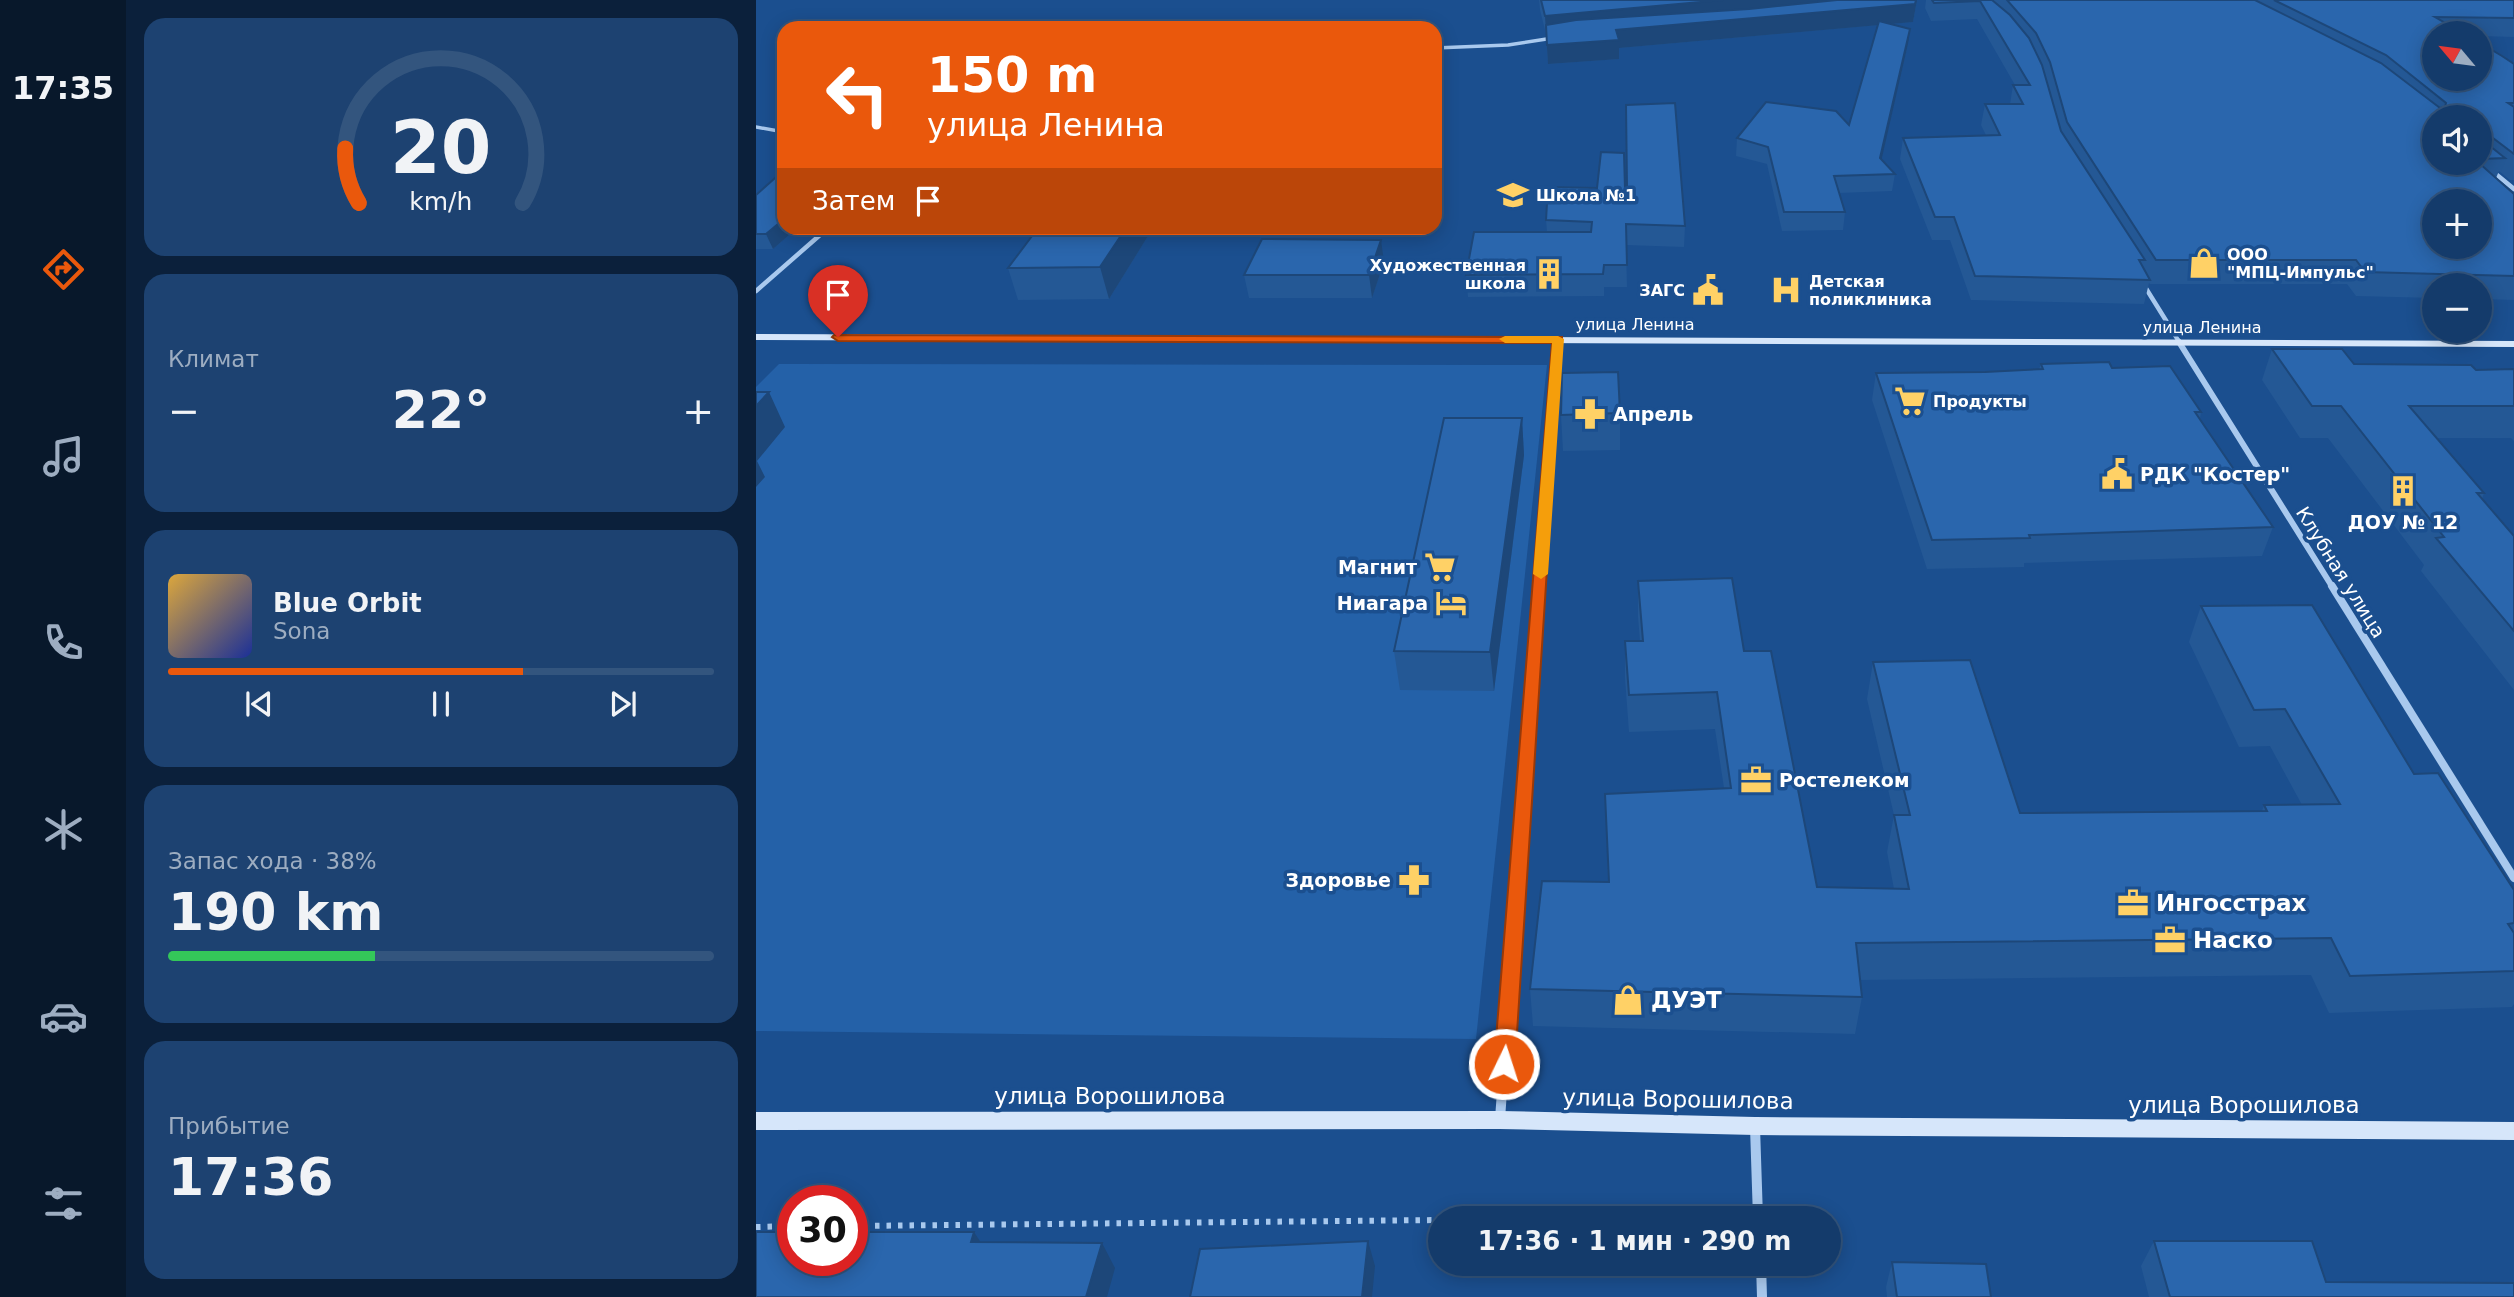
<!DOCTYPE html>
<html lang="ru">
<head>
<meta charset="utf-8">
<style>
  :root { --surface:#143b6b; --page:#1d4271; --text:#f1f3f6; --muted:#9dadc1; --line:#33557e; --accent:#ea580c }
  body { margin:0; font-family:"DejaVu Sans",sans-serif; background:var(--page); color:var(--text); height:100vh; display:flex; flex-direction:column; font-size:26px; white-space:nowrap }
  * { box-sizing:border-box; margin:0 }
  p { font-size:23px; color:var(--muted) }
  .icon { flex:none; width:38px; height:38px; fill:none; stroke:currentColor; stroke-width:2; stroke-linecap:round; stroke-linejoin:round }
  .map { position:relative; flex:1; overflow:hidden }
  .drawer { display:flex; flex-direction:column; gap:18px; padding:18px; background:#0b203b; width:630px }
  .drawer>* { flex:none }
  .hud { position:absolute; left:21px; top:21px; width:665px; height:214px; border-radius:21px; box-shadow:0 4px 18px #0003,0 0 0 2px var(--line); background:#ea580c; color:#fff; overflow:hidden }
  .needle { width:46px; rotate:299deg }
  .tools { position:absolute; left:1666px; top:21px; display:grid; gap:14px }
  .tools a { display:grid; place-items:center; width:70px; height:70px; border-radius:50%; background:var(--surface); box-shadow:0 4px 18px #0003,0 0 0 2px var(--line); font-size:35px }
  .speed { position:absolute; left:21px; top:1185px; display:flex; gap:14px; font-size:35px; font-weight:700; text-align:center }
  .speed>* { display:grid; place-content:center; width:91px; height:91px; border-radius:50%; background:var(--surface); box-shadow:0 4px 18px #0003,0 0 0 2px var(--line); line-height:1 }
  .speed .limit { border:10px solid #d22; background:#fff; color:#111 }
  .pin { position:absolute; display:grid; place-items:center; width:60px; height:60px; color:#fff; margin:-72px -30px; border-radius:50% 50% 50% 0; rotate:-45deg; box-shadow:0 0 7px #0007 }
  .pin .icon { rotate:45deg }
  .me { position:absolute; width:77px; margin:-38px; rotate:4deg; stroke-linejoin:round; filter:drop-shadow(0 0 5px #0008) }
  .turn { display:flex; align-items:center; gap:24px; height:147px; padding:0 35px; font-size:32px }
  .turn .icon { width:91px; height:91px; stroke-width:2.5 }
  .turn b { display:block; font-size:49px; line-height:60px }
  .then { display:flex; align-items:center; height:66px; padding:0 35px; background:#0003; gap:14px; font-size:26px }
  .big { font-size:52px; font-weight:600; line-height:1.1 }
  .drawer .tile { flex:1; display:flex; flex-direction:column; justify-content:center; gap:10px; min-width:0; padding:0 24px; border-radius:21px; background:var(--page) }
  .drawer .dial { align-items:center; gap:0 }
  .dial svg { height:182px; overflow:visible; fill:none; stroke:var(--line); stroke-width:7; stroke-linecap:round; text-anchor:middle }
  .dial text { fill:var(--text); stroke:none }
  .song { display:flex; align-items:center; gap:21px }
  .cover { width:84px; height:84px; border-radius:10px; background:linear-gradient(135deg,hsl(40 70% 55%),hsl(230 70% 35%)) }
  .played { height:7px; border-radius:4px; background:linear-gradient(90deg,var(--accent) 65%,var(--line) 65%) }
  .keys { display:flex; justify-content:space-around; direction:ltr }
  .heat { display:flex; justify-content:space-between; align-items:center; font-size:38px; direction:ltr }
  .charge { height:10px; border-radius:5px; background:linear-gradient(90deg,#34c759 38%,var(--line) 0) }
  .trip { position:absolute; left:672px; top:1206px; width:413px; height:70px; border-radius:35px; background:var(--surface); box-shadow:0 4px 18px #0003,0 0 0 2px var(--line); font-weight:600; line-height:70px; text-align:center }
  main { display:flex; flex:1; min-height:0 }
  .menu { display:flex; flex-direction:column; width:126px; justify-content:space-around; align-items:center; background:#08182b; color:var(--muted) }
  .menu .icon { width:49px; height:49px }
  .menu .active { color:var(--accent) }
  .menu b { font-size:32px; color:var(--text) }
  .map>svg:first-child { display:block }
</style>
</head>
<body>
<main>
<nav class="menu">
<b>17:35</b>
<svg class="icon active" aria-label="directions" viewBox="0 0 24 24"><path d="M12 3l9 9-9 9-9-9zM9 14v-3h6M13 9l2 2-2 2"/></svg>
<svg class="icon" aria-label="music" viewBox="0 0 24 24"><path d="M9 18V5l10-2v13"/><circle cx="6" cy="18" r="3"/><circle cx="16" cy="16" r="3"/></svg>
<svg class="icon" aria-label="phone" viewBox="0 0 24 24"><path d="M5 4h4l2 5-3 2q2 4 5 5l2-3 5 2v4C11 20 4 13 5 4z"/></svg>
<svg class="icon" aria-label="climate" viewBox="0 0 24 24"><path d="M12 3v18M4 7l16 10M4 17L20 7"/></svg>
<svg class="icon" aria-label="car" viewBox="0 0 24 24"><path d="M5 17H2v-5l4-1 3-4h7l3 4 3 1v5h-3M9 17h6M6 11h13"/><circle cx="7" cy="17" r="2"/><circle cx="17" cy="17" r="2"/></svg>
<svg class="icon" aria-label="filters" viewBox="0 0 24 24"><path d="M4 7h16M4 17h16"/><circle cx="9" cy="7" r="2"/><circle cx="15" cy="17" r="2"/></svg>
</nav>
<section class="drawer">
<div class="tile dial"><svg viewBox="0 0 100 80">
<path d="M14 69A42 42 0 1 1 86 69"/>
<path d="M14 69A42 42 0 0 1 8 45" stroke="#ea580c"/>
<text x="50" y="56" font-size="32" font-weight="700">20</text>
<text x="50" y="72" font-size="11">km/h</text>
</svg></div>
<div class="tile"><p>Климат</p>
<div class="heat"><a>−</a><b class="big">22°</b><a>+</a></div>
</div>
<div class="tile">
<div class="song"><i class="cover"></i><div><b>Blue Orbit</b><p>Sona</p></div></div>
<div class="played"></div>
<div class="keys"><svg class="icon" aria-label="previous" viewBox="0 0 24 24"><path d="M18 5L8 12l10 7zM5 5v14"/></svg><svg class="icon" aria-label="pause" viewBox="0 0 24 24"><path d="M8 5v14M16 5v14"/></svg><svg class="icon" aria-label="next" viewBox="0 0 24 24"><path d="M6 5l10 7-10 7zM19 5v14"/></svg></div>
</div>
<div class="tile"><p>Запас хода · 38%</p><b class="big">190 km</b><div class="charge"></div></div>
<div class="tile"><p>Прибытие</p><b class="big">17:36</b></div>
</section>
<div class="map">
<svg width="1758" height="1297" viewBox="0 0 1758 1297">
  <rect width="100%" height="100%" fill="#1b4f8f"/>
  <!-- green -->
  <polygon fill="#2461a8" points="23,364 791,365 720,1039 0,1031 0,387"/>
  <g fill="none" stroke-linecap="round" stroke-linejoin="round">
    <!-- path -->
    <g stroke="#a9c9ee" stroke-width="6" stroke-dasharray="4.5 7" stroke-linecap="butt">
      <polyline points="854,1218 972,1217"/>
      <polyline points="96,1226 684,1220"/>
      <polyline points="0,1227 37,1226"/>
    </g>
    <!-- minor-far4 -->
    <g stroke="#a9c9ee" stroke-width="3.5">
      <polyline points="679,48 752,45 797,38"/>
      <polyline points="0,127 28,132"/>
    </g>
    <!-- minor-far3 -->
    <g stroke="#a9c9ee" stroke-width="4.5">
      <polyline points="1724,161 1758,189"/>
      <polyline points="1386,282 1424,343"/>
      <polyline points="0,291 72,228"/>
      <polyline points="802,343 802,339"/>
    </g>
    <!-- minor-far2 -->
    <g stroke="#a9c9ee" stroke-width="6">
      <polyline points="1423,342 1577,588"/>
      <polyline points="783,588 802,342"/>
    </g>
    <!-- minor-far1 -->
    <g stroke="#a9c9ee" stroke-width="8">
      <polyline points="1576,586 1758,878"/>
      <polyline points="760,900 784,586"/>
    </g>
    <!-- minor -->
    <g stroke="#a9c9ee" stroke-width="10">
      <polyline points="744,1119 760,898"/>
      <polyline points="999,1127 1002,1218"/>
      <polyline points="1005,1264 1006,1297"/>
    </g>
    <!-- secondary -->
    <g fill="#d6e6fa" fill-rule="evenodd">
      <polygon points="0,334 1758,341 1758,347 0,340"/>
      <polygon points="744,1111 999,1117 1758,1122 1758,1140 999,1135 744,1129 0,1130 0,1112"/>
    </g>
  </g>
  <!-- wall -->
  <g fill="#245895" fill-rule="evenodd">
    <polygon points="783,0 1162,0 1161,0 1157,22 1133,24 1152,44 1125,159 1139,174 1136,191 1083,193 1089,212 1087,230 1026,231 1011,164 980,156 981,138 1093,125 1122,25 863,48 863,59 792,64 790,34 784,10"/>
    <path d="M 1170,0 L 1758,0 L 1758,37 L 1724,36 L 1724,33 L 1678,33 L 1758,64 L 1758,180 L 1754,180 L 1743,171 L 1740,178 L 1758,194 L 1758,300 L 1724,299 L 1724,285 L 1678,285 L 1678,298 L 1600,296 L 1591,284 L 1394,284 L 1393,283 L 1388,304 L 1215,300 L 1194,240 L 1176,240 L 1144,159 L 1147,138 L 1230,135 L 1225,125 L 1229,104 L 1254,104 L 1257,85 L 1259,85 L 1221,19 L 1175,21 L 1169,8 ZM 1724,117 L 1724,163 L 1678,163 Z"/>
    <polygon points="869,188 929,226 928,247 870,245 871,287 848,287 848,296 712,297 710,275 791,232 790,220"/>
    <polygon points="0,195 28,228 41,228 17,249 0,249"/>
    <polygon points="282,228 397,228 353,299 262,300 252,268"/>
    <polygon points="628,262 616,298 493,298 488,275"/>
    <polygon points="1516,349 1598,364 1720,370 1758,369 1758,441 1755,438 1681,438 1728,493 1726,499 1758,536 1758,690 1665,571 1668,565 1572,438 1544,438 1506,380"/>
    <polygon points="1285,364 1356,368 1445,412 1444,419 1517,527 1506,556 1268,563 1268,567 1171,569 1116,400 1120,373 1229,372 1283,369"/>
    <polygon points="864,413 864,450 807,451 805,415"/>
    <polygon points="766,418 768,455 738,691 644,690 638,651"/>
    <polygon points="882,581 988,651 1061,887 1138,889 1131,852 1138,815 1111,699 1117,662 1264,813 1506,811 1508,805 1546,805 1514,746 1483,747 1433,642 1445,606 1658,774 1758,890 1758,1004 1756,1007 1573,1013 1555,975 1104,980 1106,997 1099,1034 777,1026 774,989 852,882 849,794 968,788 959,729 873,732 869,678 869,641 884,641 882,617"/>
    <polygon points="1398,1241 1570,1282 1758,1297 1393,1297 1385,1266"/>
    <polygon points="1136,1262 1235,1297 1131,1297 1130,1287"/>
  </g>
  <!-- shaded-wall -->
  <g fill="#1d4779">
    <polygon points="967,0 1162,0 1161,0 1157,22 863,48 863,59 792,64 789,16"/>
    <polygon points="1154,29 1152,44 1122,175 1124,158"/>
    <polygon points="28,219 28,228 41,228 17,249 10,234"/>
    <polygon points="370,228 397,228 353,299 344,267"/>
    <polygon points="625,240 628,262 616,298 613,275"/>
    <polygon points="13,392 29,427 1,461 9,477 0,487 0,406"/>
    <polygon points="766,418 768,455 738,691 734,652"/>
    <polygon points="218,1232 235,1258 215,1242"/>
    <polygon points="612,1241 619,1266 616,1297 606,1297"/>
    <polygon points="346,1243 359,1268 351,1297 330,1297"/>
  </g>
  <!-- building -->
  <g fill="#2a66ad" stroke="#1d4779" stroke-width="2" fill-rule="evenodd">
    <polygon points="785,0 967,0 789,16"/>
    <polygon points="1081,0 1160,0 1159,4 860,30 863,40 791,45 790,25 820,20 993,9"/>
    <polygon points="1176,0 1236,0 1254,15 1273,38 1286,65 1305,131 1389,260 1383,260 1394,280 1219,276 1198,217 1179,217 1147,138 1244,135 1229,104 1267,104 1257,85 1274,85 1224,1 1178,3"/>
    <path d="M 1251,0 L 1499,0 L 1625,63 L 1684,108 L 1689,107 L 1690,103 L 1630,55 L 1518,0 L 1758,0 L 1758,18 L 1679,17 L 1707,33 L 1678,33 L 1678,79 L 1724,79 L 1724,43 L 1746,56 L 1758,64 L 1758,103 L 1752,103 L 1758,107 L 1758,154 L 1733,135 L 1729,142 L 1749,158 L 1724,159 L 1724,117 L 1678,117 L 1678,163 L 1723,163 L 1758,194 L 1758,276 L 1609,272 L 1600,260 L 1400,260 L 1311,122 L 1294,62 L 1280,33 ZM 1678,201 L 1724,201 L 1724,247 L 1678,247 Z"/>
    <polygon points="1123,21 1154,29 1124,158 1139,174 1078,176 1089,212 1028,212 1012,147 981,138 1010,102 1080,111 1093,125"/>
    <polygon points="919,103 929,226 870,224 871,265 848,265 847,274 710,275 718,232 835,232 836,222 790,220 792,187 841,188 845,152 868,153 869,188 871,188 870,105"/>
    <polygon points="28,170 28,219 10,234 0,234 0,195"/>
    <polygon points="282,228 370,228 344,267 252,268"/>
    <polygon points="506,239 625,240 613,275 488,275"/>
    <polygon points="1516,349 1586,349 1598,364 1715,365 1720,370 1758,369 1758,406 1653,406 1728,493 1721,493 1758,536 1758,631 1680,538 1688,537 1585,406 1556,406"/>
    <polygon points="1353,362 1356,368 1414,366 1445,412 1439,412 1517,527 1273,535 1274,538 1176,540 1120,373 1229,372 1287,369 1285,364"/>
    <polygon points="862,372 864,413 805,415 806,373"/>
    <polygon points="0,392 13,392 0,406"/>
    <polygon points="688,418 766,418 734,652 638,651"/>
    <polygon points="976,578 988,651 1015,651 1061,887 1153,889 1138,815 1154,815 1117,662 1214,660 1264,813 1511,811 1508,805 1584,804 1529,709 1498,710 1445,606 1556,605 1658,774 1682,773 1758,890 1758,923 1752,924 1758,933 1758,971 1594,976 1575,938 1100,943 1106,997 774,989 786,881 853,882 849,794 975,788 961,692 873,695 869,641 887,641 882,581"/>
    <polygon points="0,1232 37,1232 37,1260 96,1260 96,1232 218,1232 215,1242 346,1243 330,1297 0,1297"/>
    <polygon points="612,1241 606,1297 434,1297 444,1249"/>
    <polygon points="1398,1241 1556,1241 1570,1282 1758,1283 1758,1297 1414,1297"/>
    <polygon points="1136,1262 1230,1264 1235,1297 1141,1297"/>
  </g>
  <!-- route -->
  <polygon fill="#ea580c" stroke="#983908" stroke-width="2" points="78,335 806,337 759,1064 756,1071 748,1073 741,1071 738,1064 796,343 82,341 76,337"/>
  <!-- slow -->
  <polygon fill="#f59e0b" points="802,336 808,339 792,574 785,579 777,574 796,343 749,343 743,339 749,336"/>
  <!-- icons -->
  <defs>
    <symbol id="school-bare" viewBox="-9 -9 18 18"><path d="M0-5L7-2L0 1L-7-2ZM-4 1L0 2.5L4 1V4Q0 6-4 4Z" fill="#ffd166" stroke="#1b4f8f" stroke-width="2.5" paint-order="stroke"/></symbol>
    <symbol id="shop-bare" viewBox="-9 -9 18 18"><path d="M-5-2.5h2.3a2.7 3.5 0 0 1 5.4 0H5L5.5 6h-11ZM-1.5-2.5h3a1.5 2.3 0 0 0-3 0Z" fill="#ffd166" stroke="#1b4f8f" stroke-width="2.5" paint-order="stroke"/></symbol>
    <symbol id="building-bare" viewBox="-9 -9 18 18"><path d="M-4-6H4V6H1V3H-1V6H-4ZM-2.5-4.3h1.7v1.8h-1.7ZM.8-4.3h1.7v1.8H.8ZM-2.5-1h1.7V.8h-1.7ZM.8-1h1.7V.8H.8Z" fill="#ffd166" stroke="#1b4f8f" stroke-width="2.5" paint-order="stroke"/></symbol>
    <symbol id="civic-bare" viewBox="-9 -9 18 18"><path d="M-.6-6.5H3V-4.5H.6V-3L4-1V1h2V6H-6V1h2V-1L-.6-3ZM-1.2 2.5V6h2.4V2.5Z" fill="#ffd166" stroke="#1b4f8f" stroke-width="2.5" paint-order="stroke"/></symbol>
    <symbol id="hospital-bare" viewBox="-9 -9 18 18"><path d="M-5-5h3v3.5h4V-5h3V5h-3V1.5h-4V5h-3Z" fill="#ffd166" stroke="#1b4f8f" stroke-width="2.5" paint-order="stroke"/></symbol>
    <symbol id="supermarket-bare" viewBox="-9 -9 18 18"><path d="M-6-5.5h2.5l.6 2H6L4.5 2H-2.5L-4.4-4H-6ZM-1.5 3.2a1.3 1.3 0 1 0 .1 0ZM3 3.2a1.3 1.3 0 1 0 .1 0Z" fill="#ffd166" stroke="#1b4f8f" stroke-width="2.5" paint-order="stroke"/></symbol>
    <symbol id="pharmacy-bare" viewBox="-9 -9 18 18"><path d="M-2-6h4v4h4v4h-4v4h-4v-4h-4v-4h4Z" fill="#ffd166" stroke="#1b4f8f" stroke-width="2.5" paint-order="stroke"/></symbol>
    <symbol id="hotel-bare" viewBox="-9 -9 18 18"><path d="M-6-4.5h1.5V1H6V5H4.5V3h-9V5H-6ZM-4 0a1.8 1.8 0 1 1 3.6 0ZM.5 0V-2.5h3Q6-2.5 6 0Z" fill="#ffd166" stroke="#1b4f8f" stroke-width="2.5" paint-order="stroke"/></symbol>
    <symbol id="office-bare" viewBox="-9 -9 18 18"><path d="M-6-3h4V-5.5h4V-3h4V5H-6ZM-1-4.5V-3h2v-1.5ZM-6 0V1H6V0Z" fill="#ffd166" stroke="#1b4f8f" stroke-width="2.5" paint-order="stroke"/></symbol>
  </defs>
  <g fill-rule="evenodd">
    <use href="#school-bare" x="735" y="173" width="44" height="44"/>
    <use href="#shop-bare" x="1426" y="241" width="44" height="44"/>
    <use href="#building-bare" x="771" y="252" width="44" height="44"/>
    <use href="#civic-bare" x="930" y="268" width="44" height="44"/>
    <use href="#hospital-bare" x="1008" y="268" width="44" height="44"/>
    <use href="#supermarket-bare" x="1132" y="379" width="44" height="44"/>
    <use href="#pharmacy-bare" x="812" y="392" width="44" height="44"/>
    <use href="#civic-bare" x="1339" y="452" width="44" height="44"/>
    <use href="#building-bare" x="1625" y="469" width="44" height="44"/>
    <use href="#supermarket-bare" x="662" y="545" width="44" height="44"/>
    <use href="#hotel-bare" x="673" y="581" width="44" height="44"/>
    <use href="#office-bare" x="978" y="758" width="44" height="44"/>
    <use href="#pharmacy-bare" x="636" y="858" width="44" height="44"/>
    <use href="#office-bare" x="1355" y="881" width="44" height="44"/>
    <use href="#office-bare" x="1392" y="918" width="44" height="44"/>
    <use href="#shop-bare" x="850" y="978" width="44" height="44"/>
  </g>
  <g text-anchor="middle" stroke-width="7" stroke-linejoin="round" paint-order="stroke">
    <!-- far-poi labels -->
    <g font-size="16" font-weight="bold" fill="#fff" stroke="#1b4f8f" text-anchor="start">
      <text x="780" y="201">Школа №1</text>
      <text x="1471" y="260">ООО<tspan x="1471" dy="18">"МПЦ-Импульс"</tspan></text>
      <text x="770" y="271" text-anchor="end">Художественная<tspan x="770" dy="18">школа</tspan></text>
      <text x="1053" y="287">Детская<tspan x="1053" dy="18">поликлиника</tspan></text>
      <text x="929" y="296" text-anchor="end">ЗАГС</text>
      <text x="1177" y="407">Продукты</text>
    </g>
    <!-- far-street labels -->
    <g font-size="16" fill="#fff" stroke="#1b4f8f">
      <text x="879" y="330">улица Ленина</text>
      <text x="1446" y="333">улица Ленина</text>
    </g>
    <!-- poi labels -->
    <g font-size="19" font-weight="bold" fill="#fff" stroke="#1b4f8f" text-anchor="start">
      <text x="857" y="421">Апрель</text>
      <text x="1384" y="481">РДК "Костер"</text>
      <text x="1647" y="529" text-anchor="middle">ДОУ № 12</text>
      <text x="661" y="574" text-anchor="end">Магнит</text>
      <text x="672" y="610" text-anchor="end">Ниагара</text>
      <text x="1023" y="787">Ростелеком</text>
      <text x="635" y="887" text-anchor="end">Здоровье</text>
    </g>
    <!-- street labels -->
    <g font-size="19" fill="#fff" stroke="#1b4f8f">
      <text transform="translate(1585 572) rotate(58)" y="7">Клубная улица</text>
    </g>
    <!-- near-poi labels -->
    <g font-size="23" font-weight="bold" fill="#fff" stroke="#1b4f8f" text-anchor="start">
      <text x="1400" y="911">Ингосстрах</text>
      <text x="1437" y="948">Наско</text>
      <text x="895" y="1008">ДУЭТ</text>
    </g>
    <!-- near-street labels -->
    <g font-size="23" fill="#fff" stroke="#1b4f8f">
      <text x="354" y="1104">улица Ворошилова</text>
      <text transform="translate(922 1099) rotate(1)" y="8">улица Ворошилова</text>
      <text x="1488" y="1113">улица Ворошилова</text>
    </g>
  </g>
</svg>
<div class="tools">
<a><svg class="needle" viewBox="-14 -14 28 28"><path d="M0-13l5 13h-10z" fill="#e53935"/><path d="M0 13l5-13h-10z" fill="#9dadc1"/></svg></a>
<a><svg class="icon" aria-label="sound" viewBox="0 0 24 24"><path d="M4 9h4l5-4v14l-5-4H4zM17 9q2 3 0 6"/></svg></a>
<a>+</a>
<a>−</a>
</div>
<div class="speed"><div class="limit">30</div></div>
<div class="pin" style="left:82px;top:337px;background:#d93025"><svg class="icon" aria-label="arrive" viewBox="0 0 24 24"><path d="M6 21V4h12l-3 4 3 4H6"/></svg></div>
<svg class="me" style="left:748px;top:1064px" viewBox="-20 -20 40 40"><circle r="17" fill="#ea580c" stroke="#fff" stroke-width="3"/><path d="M0-11L8 9 0 5-8 9z" fill="#fff"/></svg>
<div class="trip">17:36 · 1 мин · 290 m</div>
<div class="hud">
<div class="turn"><svg class="icon" aria-label="left" viewBox="0 0 24 24"><path d="M17 20v-9H6M10 6l-5 5 5 5"/></svg><div><b>150 m</b>улица Ленина</div></div>
<div class="then">Затем<svg class="icon" aria-label="arrive" viewBox="0 0 24 24"><path d="M6 21V4h12l-3 4 3 4H6"/></svg></div>
</div>
</div>
</main>
</body>
</html>
